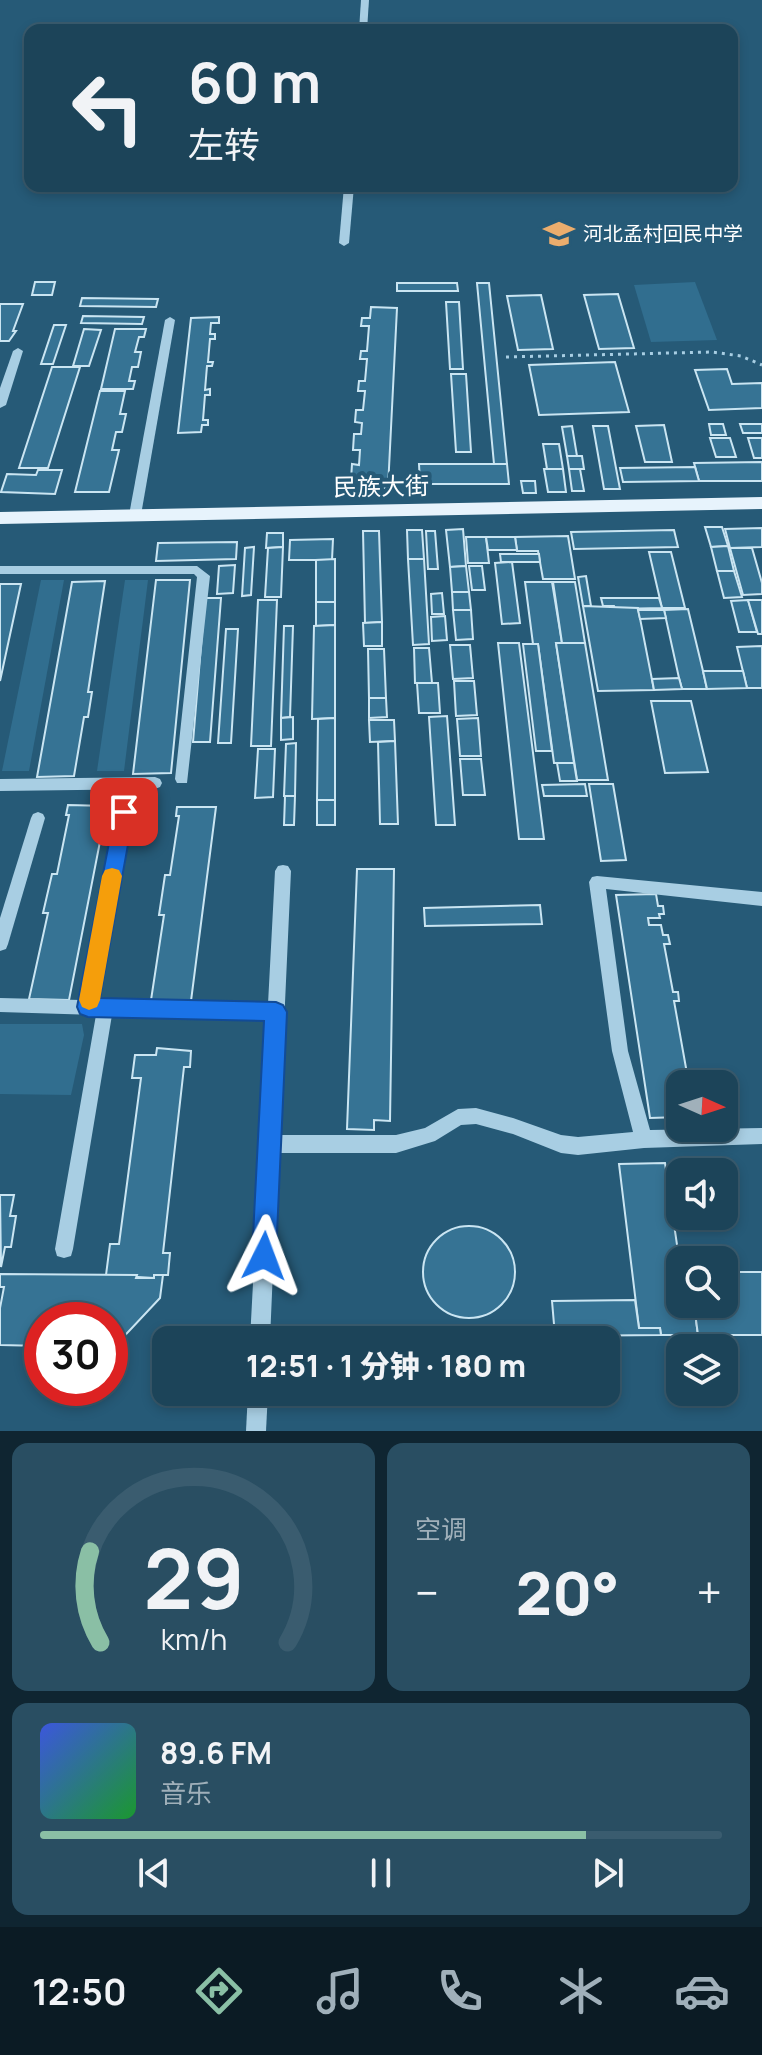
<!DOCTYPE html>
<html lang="zh">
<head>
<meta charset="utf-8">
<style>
  :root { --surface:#1c4459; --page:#294e62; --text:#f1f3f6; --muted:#a0b0ba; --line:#3a5c6f; --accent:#8abfa5 }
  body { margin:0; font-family:Manrope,"Noto Sans SC",sans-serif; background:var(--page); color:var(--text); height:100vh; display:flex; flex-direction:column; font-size:30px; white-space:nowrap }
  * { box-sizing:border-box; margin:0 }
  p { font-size:26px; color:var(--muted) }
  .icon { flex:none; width:44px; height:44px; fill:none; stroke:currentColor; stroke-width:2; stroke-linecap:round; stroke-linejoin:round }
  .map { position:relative; height:1431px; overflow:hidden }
  .sheet { display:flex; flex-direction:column; gap:12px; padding:12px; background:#0f2531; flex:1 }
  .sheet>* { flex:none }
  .top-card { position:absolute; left:24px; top:24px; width:714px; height:168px; border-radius:16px; box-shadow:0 4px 12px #0003,0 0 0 2px var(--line); background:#1c4459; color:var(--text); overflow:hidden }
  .needle { width:52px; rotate:93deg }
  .fabs { position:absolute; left:666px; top:1070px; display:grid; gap:16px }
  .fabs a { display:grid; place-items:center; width:72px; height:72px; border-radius:16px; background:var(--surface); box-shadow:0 4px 12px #0003,0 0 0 2px var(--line); font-size:40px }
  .speed { position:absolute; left:24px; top:1302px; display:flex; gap:16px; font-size:40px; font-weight:700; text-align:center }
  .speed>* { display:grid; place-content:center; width:104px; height:104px; border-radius:50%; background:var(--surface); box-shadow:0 4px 12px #0003,0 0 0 2px var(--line); line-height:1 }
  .speed .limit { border:12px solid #d22; background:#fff; color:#111 }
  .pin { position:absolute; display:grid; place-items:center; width:68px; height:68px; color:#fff; margin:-34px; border-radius:16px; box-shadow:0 4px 12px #0006 }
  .me { position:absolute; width:88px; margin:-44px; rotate:3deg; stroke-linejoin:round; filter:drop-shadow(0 0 6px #0008) }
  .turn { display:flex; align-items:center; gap:28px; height:168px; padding:0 32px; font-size:36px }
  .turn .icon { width:104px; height:104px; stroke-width:2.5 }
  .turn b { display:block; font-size:56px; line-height:68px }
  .big { font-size:60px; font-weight:800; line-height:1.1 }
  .sheet .tile { flex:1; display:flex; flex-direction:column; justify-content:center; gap:12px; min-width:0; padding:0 28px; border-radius:16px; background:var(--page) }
  .sheet .dial { align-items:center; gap:0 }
  .dial svg { height:208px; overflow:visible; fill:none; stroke:var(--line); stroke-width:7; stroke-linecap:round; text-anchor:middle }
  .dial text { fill:var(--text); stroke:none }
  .song { display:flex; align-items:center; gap:24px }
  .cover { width:96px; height:96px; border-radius:12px; background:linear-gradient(135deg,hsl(230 70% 55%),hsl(130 70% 35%)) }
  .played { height:8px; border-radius:4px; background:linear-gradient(90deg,var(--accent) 80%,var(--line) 80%) }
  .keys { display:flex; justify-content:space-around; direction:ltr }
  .heat { display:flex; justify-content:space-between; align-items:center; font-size:44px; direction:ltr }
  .sheet .tiles { flex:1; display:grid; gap:12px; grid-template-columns:1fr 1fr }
  .tile:last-child { grid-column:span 2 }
  .trip { position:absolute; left:152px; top:1326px; width:468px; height:80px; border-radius:16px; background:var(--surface); box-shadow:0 4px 12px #0003,0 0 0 2px var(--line); font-weight:800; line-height:80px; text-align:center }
  .tab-bar { display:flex; height:128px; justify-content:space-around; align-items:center; background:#0b1b24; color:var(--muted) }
  .tab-bar .icon { width:56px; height:56px }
  .tab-bar .selected { color:var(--accent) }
  .tab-bar b { font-size:36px; color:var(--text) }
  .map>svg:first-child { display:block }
</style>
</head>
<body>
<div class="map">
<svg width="762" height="1431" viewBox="0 0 762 1431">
  <rect width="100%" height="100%" fill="#265a77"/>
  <!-- green -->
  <g fill="#316e8f">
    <polygon points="695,282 717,340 651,342 634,285"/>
    <polygon points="41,580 64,580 29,771 2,771"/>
    <polygon points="125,580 148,580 124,771 97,771"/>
    <polygon points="0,1024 82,1024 84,1035 71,1095 0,1094"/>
  </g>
  <!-- building -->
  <g fill="#367394" stroke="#cae5f2" stroke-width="2">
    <polygon points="35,282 55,282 52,295 32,295"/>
    <polygon points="397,283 457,283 458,291 397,291"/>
    <polygon points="477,283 489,283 507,464 494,464"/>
    <polygon points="618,294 634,348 599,349 584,295"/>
    <polygon points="541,295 553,349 518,350 507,296"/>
    <polygon points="82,298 158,299 156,307 80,306"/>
    <polygon points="446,302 459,302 463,369 450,369"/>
    <polygon points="0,304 23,304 13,331 16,331 9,341 0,341"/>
    <polygon points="371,307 397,308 388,488 358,487 358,480 351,480 352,464 359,465 360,450 353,450 354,434 361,434 362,423 355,422 356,410 363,410 365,391 358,391 359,381 365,381 367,359 360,359 361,351 367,351 369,326 361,326 362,318 370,318"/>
    <polygon points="83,316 144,317 142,324 81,323"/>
    <polygon points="219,317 219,323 211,323 210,334 215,334 215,339 210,339 208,362 213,362 212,366 207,366 205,390 210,389 210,395 205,395 203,420 208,420 208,425 202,425 201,432 178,433 191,318"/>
    <polygon points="54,325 66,325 53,364 41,364"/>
    <polygon points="84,329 101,330 89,366 73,366"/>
    <polygon points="115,329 146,329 144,337 139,337 135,352 141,352 138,367 132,367 129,381 135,381 133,389 101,389"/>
    <polygon points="615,362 629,412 539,415 529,365"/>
    <polygon points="52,367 80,367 48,468 19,468"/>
    <polygon points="727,369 732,384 762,383 762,408 709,410 695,370"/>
    <polygon points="451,374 466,374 471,452 456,452"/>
    <polygon points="100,391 125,391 120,414 126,414 122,432 116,432 112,450 119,450 109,492 75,492"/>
    <polygon points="709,424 723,424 726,435 711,435"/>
    <polygon points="740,424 762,424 762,433 743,433"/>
    <polygon points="664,425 672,462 645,462 636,426"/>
    <polygon points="572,426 577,456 567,456 562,427"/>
    <polygon points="593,426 608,426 620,489 604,489"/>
    <polygon points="710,438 730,438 736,457 716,457"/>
    <polygon points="748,438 762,438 762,458 754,458"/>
    <polygon points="543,444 559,444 563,469 547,469"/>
    <polygon points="567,456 582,456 584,469 569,469"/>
    <polygon points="762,462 762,481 699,481 694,463"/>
    <polygon points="419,464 507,464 509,484 420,484"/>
    <polygon points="695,467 699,481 623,482 620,468"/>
    <polygon points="544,469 563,469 566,492 548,492"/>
    <polygon points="569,469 580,469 584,491 572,491"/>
    <polygon points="38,470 62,470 55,494 1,492 7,474 36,475"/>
    <polygon points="521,481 535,481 536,493 523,493"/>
    <polygon points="705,527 722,527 728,546 711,547"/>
    <polygon points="762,528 762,547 730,548 725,529"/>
    <polygon points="463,529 466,566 450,567 446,530"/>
    <polygon points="407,530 422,530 424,559 408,559"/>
    <polygon points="674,530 678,547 574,549 571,532"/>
    <polygon points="363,531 379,531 382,622 365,623"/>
    <polygon points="426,531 435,531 438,569 428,569"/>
    <polygon points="267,533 283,533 283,547 266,548"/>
    <polygon points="568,536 575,579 543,579 538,551 517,551 515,537"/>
    <polygon points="466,537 486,537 489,563 468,563"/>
    <polygon points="486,537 515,537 517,550 488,550"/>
    <polygon points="333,539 332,560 289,560 290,540"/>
    <polygon points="237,542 236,559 156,561 158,543"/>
    <polygon points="728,546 734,571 717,571 711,547"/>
    <polygon points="254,547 251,595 242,596 245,548"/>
    <polygon points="283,547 281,597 265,597 268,548"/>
    <polygon points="730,548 752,548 762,583 762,594 743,595"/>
    <polygon points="649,552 671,552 685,608 662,608"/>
    <polygon points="500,554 539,554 540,562 501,562"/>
    <polygon points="335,559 335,602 316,602 316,560"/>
    <polygon points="408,559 424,559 429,644 413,645"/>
    <polygon points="512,562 520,623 502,624 495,563"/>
    <polygon points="235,565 233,593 217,594 219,566"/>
    <polygon points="466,566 469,592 452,592 450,567"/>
    <polygon points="469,566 482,566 485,590 472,590"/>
    <polygon points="717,571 734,571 742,597 724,598"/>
    <polygon points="586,576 591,606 583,606 578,577"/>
    <polygon points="156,580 190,580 171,773 133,774"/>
    <polygon points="105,581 88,692 92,692 88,717 84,717 74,776 37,777 72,582"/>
    <polygon points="525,582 552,582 562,643 556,643 574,763 554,763 538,644 533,644"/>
    <polygon points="553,582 575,582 585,643 562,643"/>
    <polygon points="0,584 21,584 0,681"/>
    <polygon points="452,592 469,592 471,610 453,610"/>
    <polygon points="442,593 444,614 432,614 431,594"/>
    <polygon points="205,598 221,598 210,742 193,742"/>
    <polygon points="601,598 659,598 662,608 615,609 614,606 603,606"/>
    <polygon points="258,600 277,600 271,746 251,746"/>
    <polygon points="748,600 757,632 739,632 731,601"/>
    <polygon points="748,600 762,600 762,634 758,634"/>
    <polygon points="316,602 335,602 335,625 316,626"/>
    <polygon points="583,606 638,608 654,690 598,691"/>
    <polygon points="688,609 703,671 707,689 682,689 679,678 664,610"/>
    <polygon points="453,610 471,610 473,639 456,640"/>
    <polygon points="638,610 664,610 666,618 640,619"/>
    <polygon points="445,616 447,640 432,641 431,617"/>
    <polygon points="382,622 382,646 364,646 363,623"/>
    <polygon points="335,625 335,718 312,719 314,626"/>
    <polygon points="284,626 293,626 290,717 281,718"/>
    <polygon points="226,629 238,629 231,743 218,743"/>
    <polygon points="498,643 519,643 544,839 519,839"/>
    <polygon points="556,643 585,643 608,780 577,780"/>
    <polygon points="523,644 538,644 552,751 536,751"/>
    <polygon points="450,645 470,645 473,678 453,679"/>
    <polygon points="762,646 762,688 747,688 737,647"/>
    <polygon points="414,648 429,648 432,683 415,683"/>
    <polygon points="368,649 384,649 386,698 369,698"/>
    <polygon points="703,671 743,671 747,688 707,689"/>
    <polygon points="679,678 682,689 654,690 652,679"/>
    <polygon points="454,681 474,681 477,715 456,716"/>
    <polygon points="417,683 438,683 440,713 419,713"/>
    <polygon points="369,698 386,698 387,717 369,718"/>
    <polygon points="651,701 691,701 708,772 665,773"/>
    <polygon points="447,716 455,825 436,825 429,717"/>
    <polygon points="293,717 293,739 281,740 281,718"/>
    <polygon points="335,718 335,800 317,800 318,719"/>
    <polygon points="478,718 481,756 460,756 457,719"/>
    <polygon points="369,720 394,720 395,741 370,742"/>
    <polygon points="395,741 398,824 380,824 378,742"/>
    <polygon points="296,743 295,796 284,796 286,744"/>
    <polygon points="258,749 275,749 273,797 255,798"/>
    <polygon points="460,759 481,759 485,795 463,795"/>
    <polygon points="557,763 574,763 577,781 560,781"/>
    <polygon points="585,784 587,796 544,796 542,785"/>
    <polygon points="589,784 613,784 626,860 601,861"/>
    <polygon points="285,796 295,796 294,825 284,825"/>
    <rect x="317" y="800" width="18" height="25"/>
    <polygon points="68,805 107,806 69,1000 29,999 48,913 43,913 52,874 57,874 69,815 66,815"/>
    <polygon points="177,807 216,807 191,1001 151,1000 164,915 159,915 165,875 170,875 179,816 176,816"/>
    <polygon points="357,869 394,869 390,1121 374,1120 374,1130 347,1129"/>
    <polygon points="656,894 658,906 663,906 664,914 659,914 660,918 648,918 649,925 661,925 663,935 668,935 670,944 664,944 673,992 678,992 679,1001 674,1001 688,1079 694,1078 696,1084 680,1084 680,1117 650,1118 616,895"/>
    <polygon points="540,905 542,924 425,926 424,908"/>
    <polygon points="157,1048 191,1051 190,1067 184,1067 163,1253 170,1253 168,1275 154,1275 154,1278 106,1275 110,1244 119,1244 141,1078 132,1078 135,1055 156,1055"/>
    <polygon points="665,1163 680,1265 680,1304 694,1305 698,1335 661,1335 660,1328 639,1328 619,1164"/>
    <polygon points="0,1195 14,1195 10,1216 16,1216 11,1247 5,1247 1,1267"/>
    <circle cx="469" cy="1272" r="46"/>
    <polygon points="724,1272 762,1272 762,1335 698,1335 694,1305 686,1304 724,1304"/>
    <polygon points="0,1274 137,1275 136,1278 154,1278 154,1275 163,1275 160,1298 115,1346 110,1346 110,1320 42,1320 42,1346 0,1345 0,1308 4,1287 0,1287"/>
    <polygon points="635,1300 639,1328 660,1328 661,1335 555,1336 552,1301"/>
  </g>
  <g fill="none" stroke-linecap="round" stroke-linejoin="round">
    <!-- path -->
    <polyline stroke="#a8cee3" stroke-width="3" stroke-dasharray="3 5" stroke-linecap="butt" points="506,357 712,352 741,356 762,365"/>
    <!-- minor -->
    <g fill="#a8cee3" fill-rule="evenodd">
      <polygon points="361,0 369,0 367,30 359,30"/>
      <polygon points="344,186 354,186 349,243 344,246 339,243"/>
      <polygon points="170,317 175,320 141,515 135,519 129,515 165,320"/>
      <polygon points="18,348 23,351 6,405 0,408 0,388 13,351"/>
      <polygon points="0,566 197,566 210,576 187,783 177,783 175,779 197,577 194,574 0,574"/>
      <polygon points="155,777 160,779 162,783 160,787 155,789 0,791 0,779"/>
      <polygon points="124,806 129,808 131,812 98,1000 268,1004 275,871 278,866 283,865 288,866 291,871 279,1135 396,1135 425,1128 458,1109 476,1108 513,1118 561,1135 578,1137 633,1132 612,1051 589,882 592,877 597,876 762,892 762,906 606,889 628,1051 650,1130 762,1128 762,1144 644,1148 578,1155 561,1153 513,1134 476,1124 461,1125 435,1141 396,1153 278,1153 270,1340 250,1340 267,1019 112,1015 73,1249 71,1256 64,1258 57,1256 55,1249 96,1015 0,1012 0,998 81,1000 117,812 119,808"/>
      <polygon points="38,812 43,814 45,818 8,944 6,949 0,951 0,918 31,818 33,814"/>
      <polygon points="248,1392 268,1392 266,1431 246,1431"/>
    </g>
    <!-- major -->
    <polygon fill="#e7f3fc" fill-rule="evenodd" points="762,497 762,509 0,524 0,512"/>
  </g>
  <!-- route -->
  <polygon fill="#1a73e8" stroke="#114b97" stroke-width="2" points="124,804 131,807 134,812 100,998 276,1002 283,1005 287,1012 276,1256 273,1264 264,1268 256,1264 252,1256 264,1021 88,1017 80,1014 77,1007 115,812 117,807"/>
  <!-- slow -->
  <polygon fill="#f59e0b" points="112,868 119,870 122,876 100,1000 97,1007 89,1010 82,1007 79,1000 102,876 105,870"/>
  <!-- icons -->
  <defs>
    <symbol id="school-bare" viewBox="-9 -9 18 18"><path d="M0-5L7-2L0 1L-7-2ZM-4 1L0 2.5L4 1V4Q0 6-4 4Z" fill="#ebad6d" stroke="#265a77" stroke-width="2.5" paint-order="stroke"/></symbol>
  </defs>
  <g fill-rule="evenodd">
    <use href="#school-bare" x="537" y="212" width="44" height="44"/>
  </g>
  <g text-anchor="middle" stroke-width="8" stroke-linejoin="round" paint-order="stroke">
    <!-- far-poi labels -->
    <g font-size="20" fill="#fff" stroke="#265a77" text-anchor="start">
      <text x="583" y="241">河北孟村回民中学</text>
    </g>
    <!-- street labels -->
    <g font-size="24" fill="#fff" stroke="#265a77">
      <text transform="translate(381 487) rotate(-1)" y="8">民族大街</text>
    </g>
  </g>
</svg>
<div class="fabs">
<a><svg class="needle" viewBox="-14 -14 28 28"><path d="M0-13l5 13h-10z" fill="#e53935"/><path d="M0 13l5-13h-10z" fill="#a0b0ba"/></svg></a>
<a><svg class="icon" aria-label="sound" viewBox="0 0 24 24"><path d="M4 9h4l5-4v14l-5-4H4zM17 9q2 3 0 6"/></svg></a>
<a><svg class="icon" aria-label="search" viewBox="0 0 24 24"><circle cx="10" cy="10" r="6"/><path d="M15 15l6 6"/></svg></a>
<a><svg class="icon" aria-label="layers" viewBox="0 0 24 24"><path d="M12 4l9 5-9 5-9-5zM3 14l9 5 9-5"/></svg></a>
</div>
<div class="speed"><div class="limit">30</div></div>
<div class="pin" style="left:124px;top:812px;background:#d93025"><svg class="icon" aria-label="arrive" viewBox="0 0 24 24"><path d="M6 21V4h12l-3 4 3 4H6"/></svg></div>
<svg class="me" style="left:264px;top:1256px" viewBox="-20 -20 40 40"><path d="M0-17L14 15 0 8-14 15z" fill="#1a73e8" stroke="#fff" stroke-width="4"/></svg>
<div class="trip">12:51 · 1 分钟 · 180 m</div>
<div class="top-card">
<div class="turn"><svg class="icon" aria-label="left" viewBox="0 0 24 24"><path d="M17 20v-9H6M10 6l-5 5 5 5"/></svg><div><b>60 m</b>左转</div></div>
</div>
</div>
<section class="sheet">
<div class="tiles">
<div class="tile dial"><svg viewBox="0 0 100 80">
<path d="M14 69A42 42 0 1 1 86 69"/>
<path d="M14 69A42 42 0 0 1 10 34" stroke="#8abfa5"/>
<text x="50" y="56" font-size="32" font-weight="700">29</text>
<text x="50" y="72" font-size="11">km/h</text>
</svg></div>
<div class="tile"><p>空调</p>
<div class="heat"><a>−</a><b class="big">20°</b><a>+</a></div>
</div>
<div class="tile">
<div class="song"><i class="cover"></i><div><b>89.6 FM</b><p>音乐</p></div></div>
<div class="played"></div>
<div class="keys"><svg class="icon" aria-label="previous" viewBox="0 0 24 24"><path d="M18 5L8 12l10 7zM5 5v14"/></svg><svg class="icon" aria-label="pause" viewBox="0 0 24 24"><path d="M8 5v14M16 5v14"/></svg><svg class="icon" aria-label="next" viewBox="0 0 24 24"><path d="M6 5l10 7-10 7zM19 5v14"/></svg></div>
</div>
</div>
</section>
<nav class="tab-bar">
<b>12:50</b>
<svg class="icon selected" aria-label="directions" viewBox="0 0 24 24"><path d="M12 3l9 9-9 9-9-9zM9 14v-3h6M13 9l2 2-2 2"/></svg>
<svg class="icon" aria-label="music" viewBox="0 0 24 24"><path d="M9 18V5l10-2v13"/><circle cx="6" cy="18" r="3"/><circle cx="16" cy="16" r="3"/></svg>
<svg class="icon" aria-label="phone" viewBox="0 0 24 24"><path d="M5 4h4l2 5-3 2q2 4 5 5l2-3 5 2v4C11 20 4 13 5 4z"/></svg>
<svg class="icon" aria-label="climate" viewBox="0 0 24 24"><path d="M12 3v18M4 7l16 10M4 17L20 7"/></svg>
<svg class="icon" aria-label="car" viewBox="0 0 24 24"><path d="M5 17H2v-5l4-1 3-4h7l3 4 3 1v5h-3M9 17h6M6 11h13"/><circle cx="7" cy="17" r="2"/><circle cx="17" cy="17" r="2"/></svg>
</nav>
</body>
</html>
